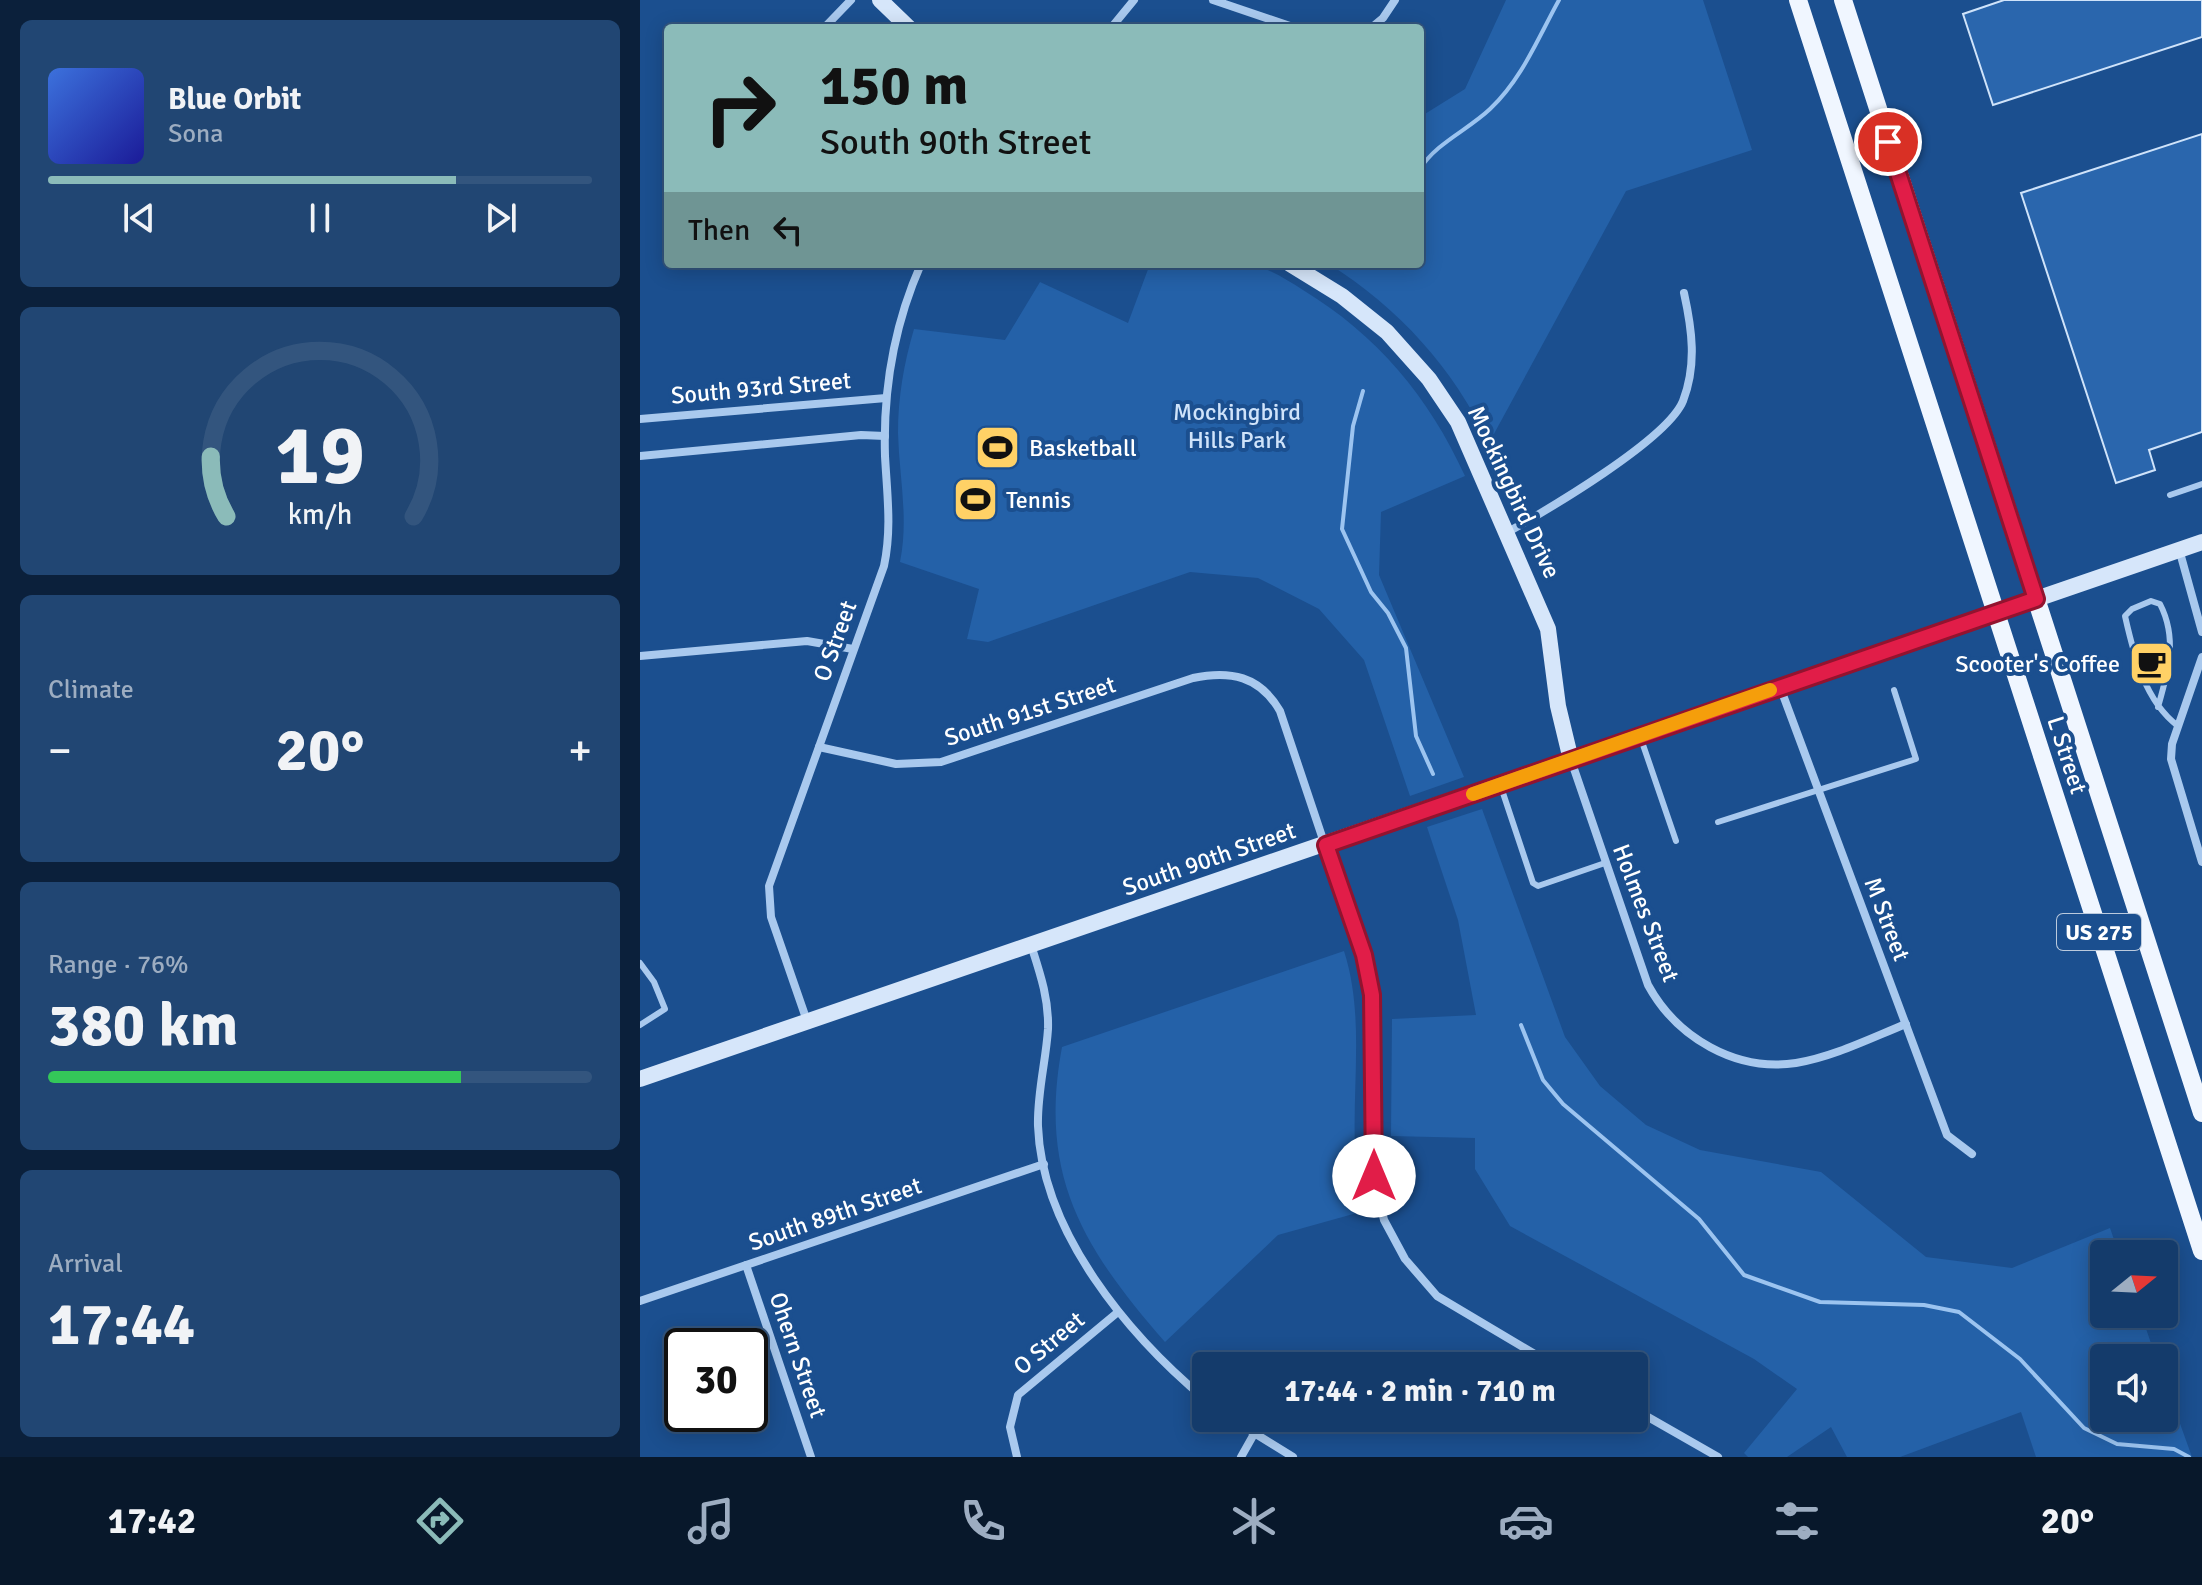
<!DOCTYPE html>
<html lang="en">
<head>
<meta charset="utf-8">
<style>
  :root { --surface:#143b6b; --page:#214673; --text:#f1f3f6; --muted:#9dadc1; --line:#33557e; --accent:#8bbbb9 }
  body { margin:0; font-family:Signika,sans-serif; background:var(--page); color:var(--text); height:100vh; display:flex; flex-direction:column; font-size:30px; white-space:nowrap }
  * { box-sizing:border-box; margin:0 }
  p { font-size:26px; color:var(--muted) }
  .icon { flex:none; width:44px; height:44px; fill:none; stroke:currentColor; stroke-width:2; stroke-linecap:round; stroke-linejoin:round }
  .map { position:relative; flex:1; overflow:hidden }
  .sheet { display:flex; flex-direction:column; gap:20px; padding:20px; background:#0b203b; width:640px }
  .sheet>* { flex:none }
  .top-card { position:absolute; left:24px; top:24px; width:760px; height:244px; border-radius:8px; box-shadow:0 4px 20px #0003,0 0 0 2px var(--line); background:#8bbbb9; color:#111; overflow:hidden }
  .needle { width:52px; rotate:72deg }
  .tools { position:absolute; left:1450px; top:1240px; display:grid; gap:16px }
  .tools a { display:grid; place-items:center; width:88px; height:88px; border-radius:8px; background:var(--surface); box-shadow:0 4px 20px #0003,0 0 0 2px var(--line); font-size:40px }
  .speed { position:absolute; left:24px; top:1328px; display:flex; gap:16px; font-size:40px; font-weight:700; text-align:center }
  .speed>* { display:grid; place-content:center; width:104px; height:104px; border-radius:50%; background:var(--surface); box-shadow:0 4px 20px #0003,0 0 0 2px var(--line); line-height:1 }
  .speed .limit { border:4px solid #111; border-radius:12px; background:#fff; color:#111 }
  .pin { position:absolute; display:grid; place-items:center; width:68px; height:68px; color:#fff; margin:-34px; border:4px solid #fff; border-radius:50%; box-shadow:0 2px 8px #0007 }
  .me { position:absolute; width:88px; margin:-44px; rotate:0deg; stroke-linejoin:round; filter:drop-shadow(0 0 6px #0008) }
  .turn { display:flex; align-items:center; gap:28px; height:168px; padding:0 24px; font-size:36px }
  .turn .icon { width:104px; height:104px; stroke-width:2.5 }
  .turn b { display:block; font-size:56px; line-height:68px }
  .then { display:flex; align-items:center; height:76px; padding:0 24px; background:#0003; gap:16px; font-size:30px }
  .big { font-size:60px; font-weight:800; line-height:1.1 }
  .sheet .card { flex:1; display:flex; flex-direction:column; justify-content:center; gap:12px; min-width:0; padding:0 28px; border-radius:12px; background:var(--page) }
  .sheet .dial { align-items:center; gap:0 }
  .dial svg { height:208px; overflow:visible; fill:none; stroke:var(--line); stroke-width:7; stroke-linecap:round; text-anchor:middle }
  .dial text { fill:var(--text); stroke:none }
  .song { display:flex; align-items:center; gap:24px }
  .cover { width:96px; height:96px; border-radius:12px; background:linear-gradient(135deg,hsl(220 70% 55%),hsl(240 70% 35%)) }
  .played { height:8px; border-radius:4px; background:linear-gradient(90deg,var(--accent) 75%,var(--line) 75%) }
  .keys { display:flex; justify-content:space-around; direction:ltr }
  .heat { display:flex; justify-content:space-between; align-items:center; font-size:44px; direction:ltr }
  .charge { height:12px; border-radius:6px; background:linear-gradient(90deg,#34c759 76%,var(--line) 0) }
  .trip { position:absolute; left:552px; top:1352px; width:456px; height:80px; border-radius:8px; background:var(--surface); box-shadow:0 4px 20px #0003,0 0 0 2px var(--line); font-weight:800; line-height:80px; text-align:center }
  .dock { display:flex; height:128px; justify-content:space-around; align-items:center; background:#08182b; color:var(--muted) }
  .dock .icon { width:56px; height:56px }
  .dock .on { color:var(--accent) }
  .dock b { font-size:36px; color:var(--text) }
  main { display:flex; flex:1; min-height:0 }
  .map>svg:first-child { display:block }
</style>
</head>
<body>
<main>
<section class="sheet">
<div class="card">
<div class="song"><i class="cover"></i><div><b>Blue Orbit</b><p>Sona</p></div></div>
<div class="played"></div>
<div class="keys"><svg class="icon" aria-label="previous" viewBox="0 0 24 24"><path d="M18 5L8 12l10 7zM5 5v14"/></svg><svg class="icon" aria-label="pause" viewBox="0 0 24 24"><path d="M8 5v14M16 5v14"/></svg><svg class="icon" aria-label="next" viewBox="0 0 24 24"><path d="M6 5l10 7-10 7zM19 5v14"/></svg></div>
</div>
<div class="card dial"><svg viewBox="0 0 100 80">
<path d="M14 69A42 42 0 1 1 86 69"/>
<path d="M14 69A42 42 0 0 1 8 46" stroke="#8bbbb9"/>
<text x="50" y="56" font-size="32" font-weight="700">19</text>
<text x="50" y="72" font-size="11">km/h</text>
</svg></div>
<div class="card"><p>Climate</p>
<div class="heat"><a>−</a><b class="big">20°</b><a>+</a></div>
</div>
<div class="card"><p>Range · 76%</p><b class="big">380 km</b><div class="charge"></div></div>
<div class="card"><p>Arrival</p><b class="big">17:44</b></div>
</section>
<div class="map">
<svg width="1562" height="1457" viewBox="0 0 1562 1457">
  <rect width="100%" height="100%" fill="#1b4f8f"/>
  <!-- green -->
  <g fill="#2461a8">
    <path d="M 866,0 L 1063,0 L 1112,150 L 986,191 L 849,443 C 813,368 759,308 689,264 L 780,264 L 780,117 L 825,89 Z"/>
    <path d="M 510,264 C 541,264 578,259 608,264 C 627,267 647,280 663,290 C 737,335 789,397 825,476 L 741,512 L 739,575 L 824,777 L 770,796 L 724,660 L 679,609 L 618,578 L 550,572 L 348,642 L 327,639 L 339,589 L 260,562 C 269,518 259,476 258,433 C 258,397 264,363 274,329 L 365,340 L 400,282 L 488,323 Z"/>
    <polygon points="842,809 925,1037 960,1086 1006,1125 1060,1150 1181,1172 1286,1257 1372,1268 1470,1228 1479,1254 1464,1254 1464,1314 1501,1314 1516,1358 1464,1358 1464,1418 1524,1418 1524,1379 1552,1457 1396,1457 1381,1412 1260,1457 1207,1457 1191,1427 1147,1457 1108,1457 1104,1453 1157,1389 1114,1359 870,1226 835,1169 835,1138 751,1136 752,1019 836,1015 818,920 787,827"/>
    <path d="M 704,951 C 731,1035 701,1126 724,1211 L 638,1235 L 525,1342 C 443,1248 398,1176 422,1047 Z"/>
  </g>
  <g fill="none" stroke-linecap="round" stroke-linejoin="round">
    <!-- stream -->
    <g stroke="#9cc4f0" stroke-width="4">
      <path d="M 780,169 C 796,143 828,130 850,109 C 882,79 898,38 919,0"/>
      <polyline points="736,268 737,264"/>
      <polyline points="723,391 713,426 702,529 731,592 748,613 766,648 776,736 793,774"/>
      <polyline points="881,1025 903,1080 923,1104 1059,1219 1104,1275 1180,1302 1284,1305 1319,1312 1380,1359 1444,1428 1477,1444 1534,1449 1549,1457"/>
    </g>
  </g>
  <!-- building -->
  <g fill="#2a66ad" stroke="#cfe3fa" stroke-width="2">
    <polygon points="1364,0 1562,0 1562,37 1353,105 1323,14"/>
    <polygon points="1562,134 1562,432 1509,450 1515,470 1476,483 1381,193"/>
  </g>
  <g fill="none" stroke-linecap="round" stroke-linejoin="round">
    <!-- lane -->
    <g stroke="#a9c9ee" stroke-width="6">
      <polyline points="1530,495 1562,484"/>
      <path d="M 1518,707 C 1528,672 1538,639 1520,604 L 1511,601 L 1492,609 L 1485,616 C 1494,656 1505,701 1538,726"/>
      <polyline points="1000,736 1036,841"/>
      <polyline points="860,784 893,883 898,886 965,863"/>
      <polyline points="1078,822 1276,759 1254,690"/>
      <polyline points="0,963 14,982 25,1009 0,1025"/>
    </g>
    <!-- street -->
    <g stroke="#a9c9ee" stroke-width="8">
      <polyline points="573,0 656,28"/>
      <polyline points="184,28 211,0"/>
      <polyline points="471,28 494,0"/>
      <polyline points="731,28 743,18 755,0"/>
      <polyline points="0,419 246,398"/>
      <polyline points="0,456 221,435 245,436"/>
      <path d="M 868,532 C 907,510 1027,440 1043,401 C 1057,365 1052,329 1044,293"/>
      <polyline points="1539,549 1562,632"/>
      <polyline points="0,656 167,641 213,649"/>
      <polyline points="1562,657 1532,744 1531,759 1562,862"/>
      <polyline points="1140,687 1307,1135 1332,1154"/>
      <path d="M 179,747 L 256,764 L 301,762 L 553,678 C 590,670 620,676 640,711 L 730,980 L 734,1176 L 744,1220 L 765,1259 L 797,1296 L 915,1366"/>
      <path d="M 931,760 L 1008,985 C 1037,1038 1096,1072 1156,1063 C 1193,1057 1231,1038 1266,1024"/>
      <path d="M 391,945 C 400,973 409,999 408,1029 C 406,1061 397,1093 398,1126 C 402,1232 488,1335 566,1400"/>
      <path d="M 167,1021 L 131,917 L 129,886 L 244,566 C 252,528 247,494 245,456 C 243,390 254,325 281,264"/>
      <polyline points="106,1265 171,1457"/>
      <polyline points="0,1301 404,1164"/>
      <polyline points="994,1409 1078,1457"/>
      <polyline points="590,1418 653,1457"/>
      <polyline points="377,1457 370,1427 378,1395 478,1312"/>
      <polyline points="601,1457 614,1434"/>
    </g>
    <!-- secondary -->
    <g stroke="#d6e6fa" stroke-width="16">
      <polyline points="240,0 269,28"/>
      <polyline points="650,264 702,296 747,332 789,379 818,422 908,629 918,706 931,760"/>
      <polyline points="0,1079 1562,542"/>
    </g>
    <!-- primary -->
    <g stroke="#f0f6ff" stroke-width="18">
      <polyline points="1158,0 1562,1251"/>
      <polyline points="1203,0 1562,1113"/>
    </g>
  </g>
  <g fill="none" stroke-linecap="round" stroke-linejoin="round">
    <defs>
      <polyline id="route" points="734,1176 732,995 724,955 686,845 1396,599 1248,142"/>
    </defs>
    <!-- route casing -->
    <use href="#route" stroke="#92132f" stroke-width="20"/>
    <!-- route -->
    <use href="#route" stroke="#e11d48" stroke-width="14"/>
    <!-- slow -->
    <polyline stroke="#f59e0b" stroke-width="14" points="833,794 1130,690"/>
  </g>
  <!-- icons -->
  <defs>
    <symbol id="stadium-square" viewBox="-11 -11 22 22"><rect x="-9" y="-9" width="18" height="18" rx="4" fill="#ffd166" stroke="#1b4f8f"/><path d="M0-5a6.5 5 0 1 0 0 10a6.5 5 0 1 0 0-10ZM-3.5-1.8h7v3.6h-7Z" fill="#111"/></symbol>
    <symbol id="cafe-square" viewBox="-11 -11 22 22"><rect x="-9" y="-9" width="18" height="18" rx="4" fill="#ffd166" stroke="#1b4f8f"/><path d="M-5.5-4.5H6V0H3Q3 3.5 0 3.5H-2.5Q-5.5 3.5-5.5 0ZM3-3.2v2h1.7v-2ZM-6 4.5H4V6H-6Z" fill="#111"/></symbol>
  </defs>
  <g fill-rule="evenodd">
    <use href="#stadium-square" x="332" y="422" width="51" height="51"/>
    <use href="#stadium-square" x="310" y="474" width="51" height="51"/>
    <use href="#cafe-square" x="1486" y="638" width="51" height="51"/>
  </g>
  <g text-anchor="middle" stroke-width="8" stroke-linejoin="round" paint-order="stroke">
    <!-- shield labels -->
    <rect fill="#1b4f8f" stroke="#bbcadd" stroke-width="2" x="1417" y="914" width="84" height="36" rx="6"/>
    <g font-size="22" font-weight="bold" fill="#fff">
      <text x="1459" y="940">US 275</text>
    </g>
    <!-- street labels -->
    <g font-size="24" fill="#fff" stroke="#1b4f8f">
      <text transform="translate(121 388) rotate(-5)" y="8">South 93rd Street</text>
      <text transform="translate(874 492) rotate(65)" y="8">Mockingbird Drive</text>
      <text transform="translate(195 641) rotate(-70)" y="8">O Street</text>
      <text transform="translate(390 711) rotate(-18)" y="8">South 91st Street</text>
      <text transform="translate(1427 755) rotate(72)" y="8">L Street</text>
      <text transform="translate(569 859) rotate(-19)" y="8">South 90th Street</text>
      <text transform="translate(1006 913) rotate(69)" y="8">Holmes Street</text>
      <text transform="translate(1247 919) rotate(69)" y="8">M Street</text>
      <text transform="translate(195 1214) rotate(-19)" y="8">South 89th Street</text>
      <text transform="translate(409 1343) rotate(-40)" y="8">O Street</text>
      <text transform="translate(158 1355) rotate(71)" y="8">Ohern Street</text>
    </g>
    <!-- park labels -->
    <g font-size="24" fill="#cfe3fa" stroke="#1b4f8f">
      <text x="597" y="420">Mockingbird<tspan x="597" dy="28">Hills Park</tspan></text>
    </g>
    <!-- poi labels -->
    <g font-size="24" fill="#fff" stroke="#1b4f8f" text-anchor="start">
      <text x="389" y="456">Basketball</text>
      <text x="366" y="508">Tennis</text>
      <text x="1480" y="672" text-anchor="end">Scooter's Coffee</text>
    </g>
  </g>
</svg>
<div class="tools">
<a><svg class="needle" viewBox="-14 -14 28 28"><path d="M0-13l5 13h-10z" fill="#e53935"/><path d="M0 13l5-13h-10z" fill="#9dadc1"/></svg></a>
<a><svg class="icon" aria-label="sound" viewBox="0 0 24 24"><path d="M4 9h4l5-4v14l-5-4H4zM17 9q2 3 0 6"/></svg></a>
</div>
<div class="speed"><div class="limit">30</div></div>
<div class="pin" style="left:1248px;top:142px;background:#d93025"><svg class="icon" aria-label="arrive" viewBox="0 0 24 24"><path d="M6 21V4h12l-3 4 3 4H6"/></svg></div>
<svg class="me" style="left:734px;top:1176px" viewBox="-20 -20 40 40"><circle r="19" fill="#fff"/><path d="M0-13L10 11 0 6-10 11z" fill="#e11d48"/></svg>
<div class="trip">17:44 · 2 min · 710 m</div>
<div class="top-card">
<div class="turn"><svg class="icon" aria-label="right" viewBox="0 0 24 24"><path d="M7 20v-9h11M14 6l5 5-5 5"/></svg><div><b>150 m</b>South 90th Street</div></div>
<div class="then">Then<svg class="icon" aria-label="left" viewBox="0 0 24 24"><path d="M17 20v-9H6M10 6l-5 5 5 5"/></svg></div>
</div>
</div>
</main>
<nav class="dock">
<b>17:42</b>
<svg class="icon on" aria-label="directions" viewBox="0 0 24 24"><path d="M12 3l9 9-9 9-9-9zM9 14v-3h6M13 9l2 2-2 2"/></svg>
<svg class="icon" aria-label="music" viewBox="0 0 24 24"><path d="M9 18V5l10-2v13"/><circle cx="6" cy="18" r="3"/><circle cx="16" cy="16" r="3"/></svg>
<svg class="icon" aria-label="phone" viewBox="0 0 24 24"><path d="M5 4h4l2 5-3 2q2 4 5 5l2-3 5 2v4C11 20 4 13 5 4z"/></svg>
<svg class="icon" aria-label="climate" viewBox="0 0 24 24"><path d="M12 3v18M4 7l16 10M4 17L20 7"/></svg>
<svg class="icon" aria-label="car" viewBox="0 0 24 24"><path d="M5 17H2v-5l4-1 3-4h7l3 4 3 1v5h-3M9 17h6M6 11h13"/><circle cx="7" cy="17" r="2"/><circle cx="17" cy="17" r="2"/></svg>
<svg class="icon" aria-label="filters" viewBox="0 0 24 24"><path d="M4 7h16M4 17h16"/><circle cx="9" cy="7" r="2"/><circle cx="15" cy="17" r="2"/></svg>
<b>20°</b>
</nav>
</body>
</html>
